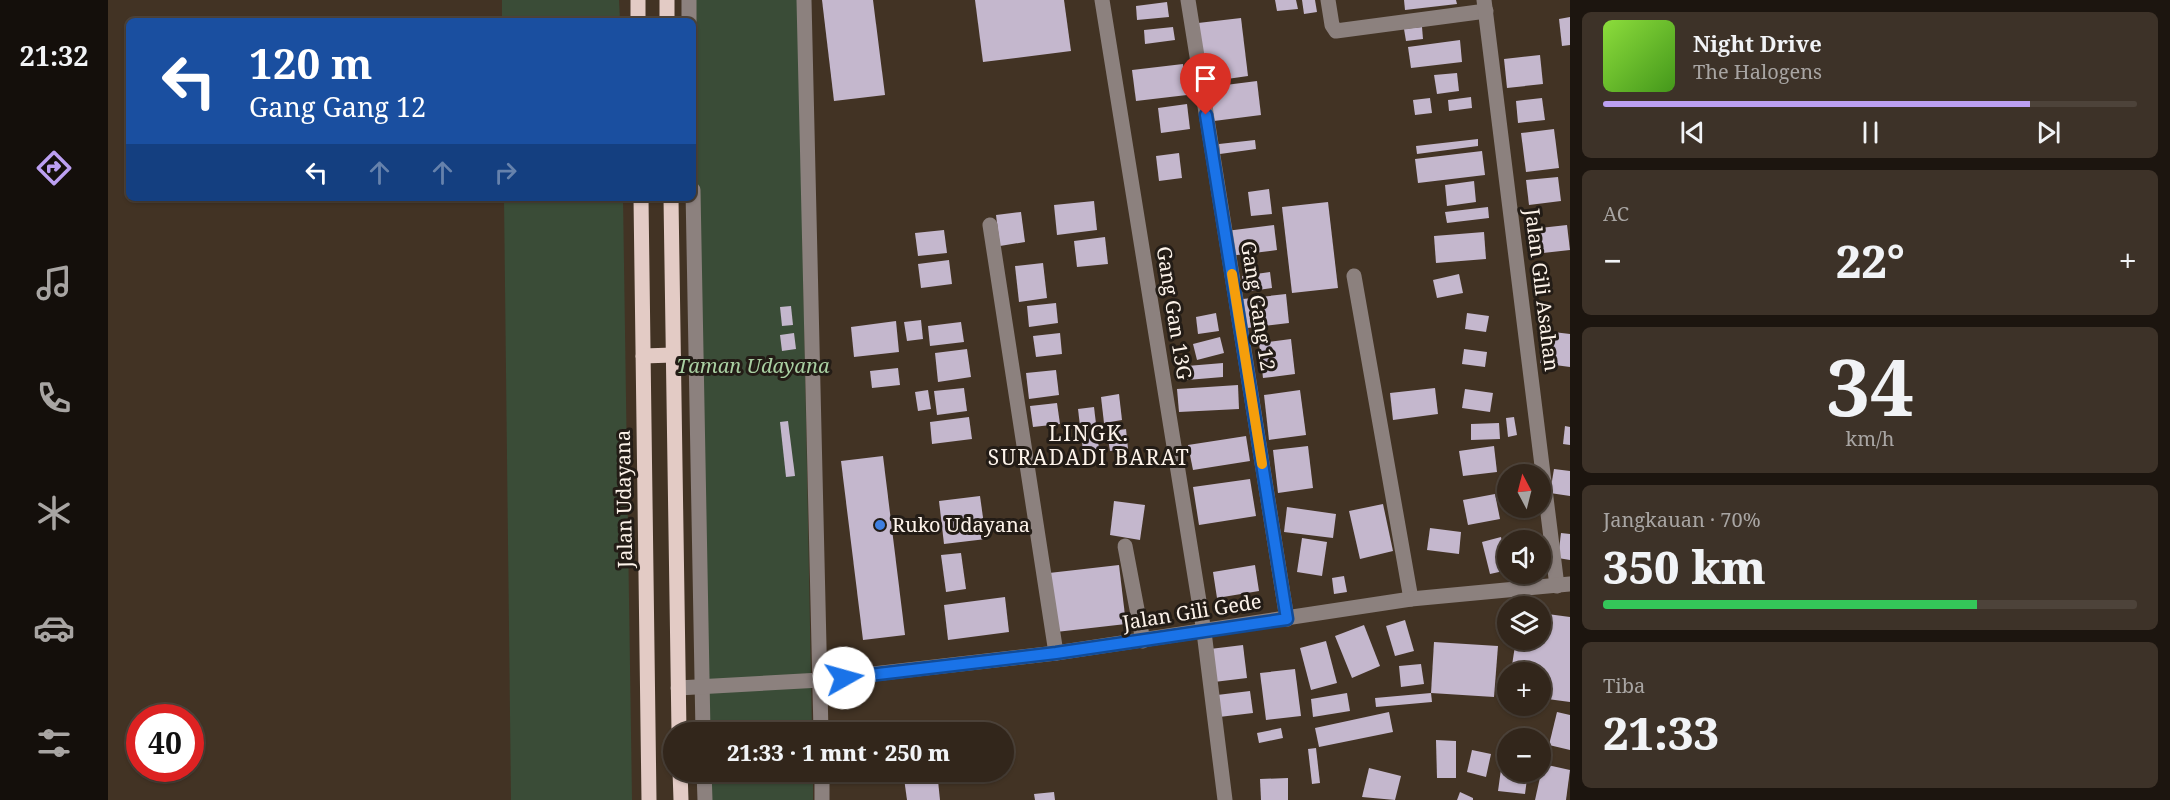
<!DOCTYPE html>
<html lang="id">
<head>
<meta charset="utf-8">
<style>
  :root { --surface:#32261b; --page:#3d3228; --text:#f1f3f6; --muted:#a8a5a3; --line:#4d433a; --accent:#bca0f2 }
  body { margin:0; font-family:"Noto Serif",serif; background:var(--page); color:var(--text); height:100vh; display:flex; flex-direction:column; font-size:22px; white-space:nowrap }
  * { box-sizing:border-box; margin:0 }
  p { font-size:20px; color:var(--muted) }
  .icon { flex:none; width:33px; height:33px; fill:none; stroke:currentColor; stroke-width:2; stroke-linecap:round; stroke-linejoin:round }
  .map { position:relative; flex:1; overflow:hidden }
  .drawer { display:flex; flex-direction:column; gap:12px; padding:12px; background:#1c150f; width:600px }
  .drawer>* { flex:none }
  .guide { position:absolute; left:18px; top:18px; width:570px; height:183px; border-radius:9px; box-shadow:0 2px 4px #0004,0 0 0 2px var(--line); background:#1a4fa0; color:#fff; overflow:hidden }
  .needle { width:39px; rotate:353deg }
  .fabs { position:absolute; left:1389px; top:464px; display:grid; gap:12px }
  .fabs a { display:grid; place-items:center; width:54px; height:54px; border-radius:50%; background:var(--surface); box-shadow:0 2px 4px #0004,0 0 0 2px var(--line); font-size:30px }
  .speed { position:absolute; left:18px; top:704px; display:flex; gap:12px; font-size:30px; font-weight:700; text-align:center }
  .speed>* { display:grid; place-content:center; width:78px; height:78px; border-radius:50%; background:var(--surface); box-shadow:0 2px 4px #0004,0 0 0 2px var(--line); line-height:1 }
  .speed .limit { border:9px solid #d22; background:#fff; color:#111 }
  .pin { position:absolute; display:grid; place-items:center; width:51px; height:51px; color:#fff; margin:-62px -26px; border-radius:50% 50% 50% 0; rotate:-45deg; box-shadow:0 0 6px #0007 }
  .pin .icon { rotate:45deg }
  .me { position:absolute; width:66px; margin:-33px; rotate:83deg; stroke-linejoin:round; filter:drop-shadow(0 0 4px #0008) }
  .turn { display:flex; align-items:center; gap:21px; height:126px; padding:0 24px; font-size:27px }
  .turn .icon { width:78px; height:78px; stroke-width:2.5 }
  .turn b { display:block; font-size:42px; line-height:51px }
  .lanes { display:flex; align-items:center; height:57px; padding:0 24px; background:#0003; justify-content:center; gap:30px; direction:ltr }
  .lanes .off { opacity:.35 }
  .big { font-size:45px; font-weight:800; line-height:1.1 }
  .drawer .card { flex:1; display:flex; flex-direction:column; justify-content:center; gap:9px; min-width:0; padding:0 21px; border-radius:9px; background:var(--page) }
  .drawer .dial { align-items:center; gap:0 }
  .dial b { font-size:78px; line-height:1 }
  .song { display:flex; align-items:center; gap:18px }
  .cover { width:72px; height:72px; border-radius:9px; background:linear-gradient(135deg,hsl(90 70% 55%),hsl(100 70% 35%)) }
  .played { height:6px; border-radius:3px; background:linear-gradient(90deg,var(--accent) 80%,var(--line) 80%) }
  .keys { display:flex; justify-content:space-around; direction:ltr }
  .heat { display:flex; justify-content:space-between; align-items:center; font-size:33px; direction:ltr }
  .charge { height:9px; border-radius:4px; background:linear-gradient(90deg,#34c759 70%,var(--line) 0) }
  .trip { position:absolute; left:555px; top:722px; width:351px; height:60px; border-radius:30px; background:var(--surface); box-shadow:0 2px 4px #0004,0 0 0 2px var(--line); font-weight:800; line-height:60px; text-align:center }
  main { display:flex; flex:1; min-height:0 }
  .dock { display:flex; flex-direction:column; width:108px; justify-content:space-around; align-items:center; background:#140f0b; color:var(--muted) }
  .dock .icon { width:42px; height:42px }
  .dock .selected { color:var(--accent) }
  .dock b { font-size:27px; color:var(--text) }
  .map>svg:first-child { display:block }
</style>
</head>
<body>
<main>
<nav class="dock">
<b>21:32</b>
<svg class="icon selected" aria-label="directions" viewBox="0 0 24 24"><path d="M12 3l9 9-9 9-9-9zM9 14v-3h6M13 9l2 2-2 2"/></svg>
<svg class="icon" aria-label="music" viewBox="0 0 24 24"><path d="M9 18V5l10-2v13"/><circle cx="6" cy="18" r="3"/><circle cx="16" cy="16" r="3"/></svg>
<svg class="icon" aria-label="phone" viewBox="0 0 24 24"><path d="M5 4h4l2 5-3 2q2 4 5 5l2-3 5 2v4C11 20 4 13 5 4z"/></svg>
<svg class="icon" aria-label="climate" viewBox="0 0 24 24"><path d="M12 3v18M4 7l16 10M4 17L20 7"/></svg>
<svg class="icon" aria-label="car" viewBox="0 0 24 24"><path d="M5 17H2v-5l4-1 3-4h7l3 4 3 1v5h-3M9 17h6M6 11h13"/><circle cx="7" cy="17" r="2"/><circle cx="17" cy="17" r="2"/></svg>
<svg class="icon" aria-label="filters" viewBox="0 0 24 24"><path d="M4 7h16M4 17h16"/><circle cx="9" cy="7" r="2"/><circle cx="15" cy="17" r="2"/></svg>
</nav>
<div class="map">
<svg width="1462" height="800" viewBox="0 0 1462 800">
  <rect width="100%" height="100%" fill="#423324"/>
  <!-- green -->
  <g fill="#3a4c37">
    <polygon points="394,0 511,0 512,21 394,21"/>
    <polygon points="586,0 690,0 704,732 600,732"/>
    <polygon points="396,198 515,198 524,800 403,800"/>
    <polygon points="600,771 705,771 705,800 601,800"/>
  </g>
  <!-- building -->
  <g fill="#c4b7cd">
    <polygon points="714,0 765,0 777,95 726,101"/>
    <polygon points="867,0 956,0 963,51 875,62"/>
    <polygon points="1167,0 1188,0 1190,9 1169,11"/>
    <polygon points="1194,0 1207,0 1209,12 1196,14"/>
    <polygon points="1296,0 1348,0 1349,4 1297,10"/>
    <polygon points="1059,2 1061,17 1029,20 1028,6"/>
    <polygon points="1462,17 1462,45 1454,46 1451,19"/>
    <polygon points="1133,18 1140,76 1098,82 1090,23"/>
    <polygon points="1065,27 1067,40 1037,44 1036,30"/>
    <polygon points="1314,27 1315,39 1298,41 1296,29"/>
    <polygon points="1352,40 1354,62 1303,68 1300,47"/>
    <polygon points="1432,55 1435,84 1399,88 1396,59"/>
    <polygon points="1075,64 1079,95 1028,101 1024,70"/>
    <polygon points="1349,73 1351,91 1329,94 1326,75"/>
    <polygon points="1149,81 1153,115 1106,121 1102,87"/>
    <polygon points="1363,97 1364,108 1341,111 1340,100"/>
    <polygon points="1322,98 1324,113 1307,115 1305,100"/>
    <polygon points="1434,98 1437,120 1410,123 1408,101"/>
    <polygon points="1079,104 1082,129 1053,133 1050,108"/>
    <polygon points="1446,129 1451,168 1418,172 1413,133"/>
    <polygon points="1370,139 1370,146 1309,154 1308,146"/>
    <polygon points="1147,140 1148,149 1112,154 1111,144"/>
    <polygon points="1374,151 1377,175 1310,183 1307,159"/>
    <polygon points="1071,153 1074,178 1051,181 1048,156"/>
    <polygon points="1450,177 1453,201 1421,205 1418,180"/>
    <polygon points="1366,181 1368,202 1339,206 1337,185"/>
    <polygon points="1161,189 1164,214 1143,216 1140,192"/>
    <polygon points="986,201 989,230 949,235 946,205"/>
    <polygon points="1220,202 1230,288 1184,293 1174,207"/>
    <polygon points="1380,207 1381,218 1339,223 1337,212"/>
    <polygon points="913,212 917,242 892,246 888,215"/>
    <polygon points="1166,225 1169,250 1121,256 1118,231"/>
    <polygon points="1459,225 1462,250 1426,254 1423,229"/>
    <polygon points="836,230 839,253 810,256 807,233"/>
    <polygon points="1376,232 1378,259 1328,263 1326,236"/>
    <polygon points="997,237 1000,264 969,267 966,241"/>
    <polygon points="841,260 844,284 813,288 810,264"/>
    <polygon points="935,263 939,298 911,302 907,266"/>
    <polygon points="1162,272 1164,288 1136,292 1134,276"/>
    <polygon points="1351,274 1355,293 1329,298 1325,280"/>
    <polygon points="1178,294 1181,323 1139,328 1135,299"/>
    <polygon points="948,303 950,323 921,327 919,306"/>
    <polygon points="683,306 685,325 674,326 672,307"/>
    <polygon points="1108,313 1111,331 1090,334 1088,317"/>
    <polygon points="1359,313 1381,316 1378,332 1357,329"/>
    <polygon points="813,320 815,339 799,341 796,322"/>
    <polygon points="788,321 791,352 746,357 743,327"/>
    <polygon points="853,322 856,342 822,346 820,326"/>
    <polygon points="1437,331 1462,334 1462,367 1432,363"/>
    <polygon points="686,333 688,349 674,351 672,335"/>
    <polygon points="952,333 954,354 928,357 925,336"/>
    <polygon points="1112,337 1116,353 1089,360 1085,344"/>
    <polygon points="1183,339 1187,374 1155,378 1151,343"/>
    <polygon points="859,349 863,377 830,382 827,353"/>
    <polygon points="1356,349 1379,352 1377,367 1354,364"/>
    <polygon points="1115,363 1115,377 1079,380 1079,366"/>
    <polygon points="790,368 792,385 764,388 762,371"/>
    <polygon points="948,370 951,395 921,399 918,373"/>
    <polygon points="1130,385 1131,409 1071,412 1069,389"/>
    <polygon points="856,388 859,411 829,415 826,391"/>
    <polygon points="1327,388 1330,414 1285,420 1282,393"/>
    <polygon points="1357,389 1385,393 1382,412 1354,408"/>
    <polygon points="820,390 823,409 810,411 807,392"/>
    <polygon points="1192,390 1198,435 1161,440 1156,395"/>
    <polygon points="1011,394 1014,420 996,423 993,397"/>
    <polygon points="949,403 952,424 925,427 922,406"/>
    <polygon points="986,407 991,449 975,451 970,409"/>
    <polygon points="861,417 864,439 824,444 822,422"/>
    <polygon points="1406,417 1409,435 1400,437 1398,418"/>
    <polygon points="680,421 687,476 678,477 672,422"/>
    <polygon points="1391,423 1392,439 1363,440 1363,424"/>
    <polygon points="1457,426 1462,427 1462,445 1455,444"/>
    <polygon points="1018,429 1020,449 1002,451 999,432"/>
    <polygon points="1138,436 1142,461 1085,470 1080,445"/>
    <polygon points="1200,446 1205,488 1170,493 1165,450"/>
    <polygon points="1386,446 1389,472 1355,476 1351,451"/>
    <polygon points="775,456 797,635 755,640 733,461"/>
    <polygon points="1446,469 1462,471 1462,496 1442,493"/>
    <polygon points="1142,479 1148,516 1091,525 1085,487"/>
    <polygon points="1387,494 1392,519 1360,525 1355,500"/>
    <polygon points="872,496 878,539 836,544 831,501"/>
    <polygon points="1006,501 1037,505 1032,540 1002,535"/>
    <polygon points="1275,504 1285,551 1252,559 1241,511"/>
    <polygon points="1179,507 1228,514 1225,538 1176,532"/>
    <polygon points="1322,528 1353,532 1351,554 1319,550"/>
    <polygon points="1421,529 1423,540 1401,540 1400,534"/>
    <polygon points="1453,533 1462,534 1462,560 1450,558"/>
    <polygon points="1393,537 1400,570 1382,574 1374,542"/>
    <polygon points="1194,538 1219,542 1214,576 1189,572"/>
    <polygon points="853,553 858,589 838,592 833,555"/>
    <polygon points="1011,565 1018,624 948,632 941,573"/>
    <polygon points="1147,565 1151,591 1109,598 1105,572"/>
    <polygon points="1236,576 1239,592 1226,594 1224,578"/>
    <polygon points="897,597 901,632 840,640 836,605"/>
    <polygon points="1432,613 1462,617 1462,702 1432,698 1432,672 1403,672 1408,639 1432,639"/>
    <polygon points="1297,620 1306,651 1287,656 1278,626"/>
    <polygon points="1256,625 1272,666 1244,678 1227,636"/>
    <polygon points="1218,641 1229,683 1203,690 1192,648"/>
    <polygon points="1326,642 1390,646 1386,697 1323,693"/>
    <polygon points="1135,645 1139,678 1106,682 1102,649"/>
    <polygon points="1313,664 1316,684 1293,687 1291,666"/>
    <polygon points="1187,669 1193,716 1158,720 1152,673"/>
    <polygon points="1142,691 1145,713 1111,717 1109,695"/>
    <polygon points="1239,693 1242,711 1205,717 1203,699"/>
    <polygon points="1323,693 1324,702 1268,707 1267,698"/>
    <polygon points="1281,712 1285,732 1211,747 1207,728"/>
    <polygon points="1449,712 1462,715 1462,750 1441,745"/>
    <polygon points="1173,728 1175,738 1151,743 1149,733"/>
    <polygon points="1328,740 1348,741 1348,778 1329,778"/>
    <polygon points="1208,748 1212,783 1204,784 1200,749"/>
    <polygon points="1364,750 1383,754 1378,777 1359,772"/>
    <polygon points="1395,755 1400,756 1400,771 1420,771 1417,794 1390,791"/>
    <polygon points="1435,764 1462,770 1458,800 1427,800"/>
    <polygon points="1261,768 1293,776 1287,800 1254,797"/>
    <polygon points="795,771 829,771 832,800 799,800"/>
    <polygon points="1180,778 1180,800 1153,800 1152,779"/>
    <polygon points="946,792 947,800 927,800 926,794"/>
    <polygon points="1352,792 1365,798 1365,800 1349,800"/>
  </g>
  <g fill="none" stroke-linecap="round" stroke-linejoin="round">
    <!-- minor -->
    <g stroke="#8c817e" stroke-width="15">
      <polyline points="581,0 581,21"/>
      <polyline points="696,0 713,732"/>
      <polyline points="994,0 1096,632 1117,800"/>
      <polyline points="1080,0 1179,619"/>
      <polyline points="1220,0 1224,25 1228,31 1378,11"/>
      <polyline points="1376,0 1449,586"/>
      <polyline points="585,190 595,732"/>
      <polyline points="882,225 948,653"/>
      <polyline points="1246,276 1303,599"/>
      <polyline points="1017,546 1035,641"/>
      <polyline points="570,688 713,680 948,653 1303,599 1462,584"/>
      <polyline points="596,771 597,800"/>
      <polyline points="714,771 714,800"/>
    </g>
    <!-- major -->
    <g stroke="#e3cbc5" stroke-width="15">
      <polyline points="530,0 530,21"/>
      <polyline points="559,0 559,21"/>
      <polyline points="533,198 541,800"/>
      <polyline points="563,198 571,732"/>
      <polyline points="535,356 565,355"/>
      <polyline points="572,771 573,800"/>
    </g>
  </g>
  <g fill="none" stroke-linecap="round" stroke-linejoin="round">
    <defs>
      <polyline id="route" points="736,678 948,653 1179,619 1098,115"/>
    </defs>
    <!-- route casing -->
    <use href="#route" stroke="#114b97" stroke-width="15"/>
    <!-- route -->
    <use href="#route" stroke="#1a73e8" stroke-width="10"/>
    <!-- slow -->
    <polyline stroke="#f59e0b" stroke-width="10" points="1124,274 1154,464"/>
  </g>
  <!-- markers -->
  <circle fill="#3f7fe0" stroke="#231c16" stroke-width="2" cx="772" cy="525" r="6"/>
  <g text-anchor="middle" stroke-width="6" stroke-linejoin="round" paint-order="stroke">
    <!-- street labels -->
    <g font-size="20" fill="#fdf3ea" stroke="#231c16">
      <text transform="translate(1434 290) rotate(83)" y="7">Jalan Gili Asahan</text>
      <text transform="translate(1150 306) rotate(81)" y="7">Gang Gang 12</text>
      <text transform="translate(1066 313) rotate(81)" y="7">Gang Gan 13G</text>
      <text transform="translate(516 499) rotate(-91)" y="7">Jalan Udayana</text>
      <text transform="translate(1084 612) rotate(-9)" y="7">Jalan Gili Gede</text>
    </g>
    <!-- park labels -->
    <g font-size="20" font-style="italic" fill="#a9d0a2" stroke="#231c16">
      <text x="645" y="373">Taman Udayana</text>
    </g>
    <!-- poi labels -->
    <g font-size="20" fill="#fdf3ea" stroke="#231c16" text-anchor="start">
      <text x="784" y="532">Ruko Udayana</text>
    </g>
    <!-- neighbourhood labels -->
    <g font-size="21" letter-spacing="1.5" fill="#fdf3ea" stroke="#231c16">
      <text x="981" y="441">LINGK.<tspan x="981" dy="24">SURADADI BARAT</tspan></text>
    </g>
  </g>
</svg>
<div class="fabs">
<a><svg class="needle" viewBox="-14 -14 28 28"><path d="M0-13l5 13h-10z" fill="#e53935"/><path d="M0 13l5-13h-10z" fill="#a8a5a3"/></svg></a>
<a><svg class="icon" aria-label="sound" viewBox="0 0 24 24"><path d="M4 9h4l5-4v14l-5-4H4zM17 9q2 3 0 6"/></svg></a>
<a><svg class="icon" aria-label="layers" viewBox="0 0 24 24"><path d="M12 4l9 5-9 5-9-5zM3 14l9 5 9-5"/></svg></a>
<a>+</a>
<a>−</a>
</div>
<div class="speed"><div class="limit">40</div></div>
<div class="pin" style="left:1098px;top:115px;background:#d93025"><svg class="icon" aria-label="arrive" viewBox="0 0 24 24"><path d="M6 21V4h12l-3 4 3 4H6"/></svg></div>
<svg class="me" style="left:736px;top:678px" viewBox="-20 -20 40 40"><circle r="19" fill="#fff"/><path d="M0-13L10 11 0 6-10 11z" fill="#1a73e8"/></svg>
<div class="trip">21:33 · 1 mnt · 250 m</div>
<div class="guide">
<div class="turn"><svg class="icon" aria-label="left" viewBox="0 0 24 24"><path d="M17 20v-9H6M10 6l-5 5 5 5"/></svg><div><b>120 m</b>Gang Gang 12</div></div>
<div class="lanes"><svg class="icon" aria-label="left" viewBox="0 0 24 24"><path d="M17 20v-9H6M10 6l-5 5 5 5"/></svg><svg class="icon off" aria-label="ahead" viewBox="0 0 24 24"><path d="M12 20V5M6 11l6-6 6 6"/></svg><svg class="icon off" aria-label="ahead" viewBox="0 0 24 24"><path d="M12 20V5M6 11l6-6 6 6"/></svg><svg class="icon off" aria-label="right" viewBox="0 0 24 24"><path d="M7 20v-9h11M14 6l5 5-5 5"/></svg></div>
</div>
</div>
<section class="drawer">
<div class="card">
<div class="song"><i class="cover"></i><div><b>Night Drive</b><p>The Halogens</p></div></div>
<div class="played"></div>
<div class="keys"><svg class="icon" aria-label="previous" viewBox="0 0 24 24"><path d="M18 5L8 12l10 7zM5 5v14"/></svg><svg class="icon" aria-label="pause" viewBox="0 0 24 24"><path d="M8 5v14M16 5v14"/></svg><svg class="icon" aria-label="next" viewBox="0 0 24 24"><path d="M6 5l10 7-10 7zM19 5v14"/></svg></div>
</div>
<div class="card"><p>AC</p>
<div class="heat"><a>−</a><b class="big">22°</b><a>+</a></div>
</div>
<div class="card dial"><b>34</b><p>km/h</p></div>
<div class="card"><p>Jangkauan · 70%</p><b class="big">350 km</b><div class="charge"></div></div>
<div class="card"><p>Tiba</p><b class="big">21:33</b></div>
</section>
</main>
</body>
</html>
